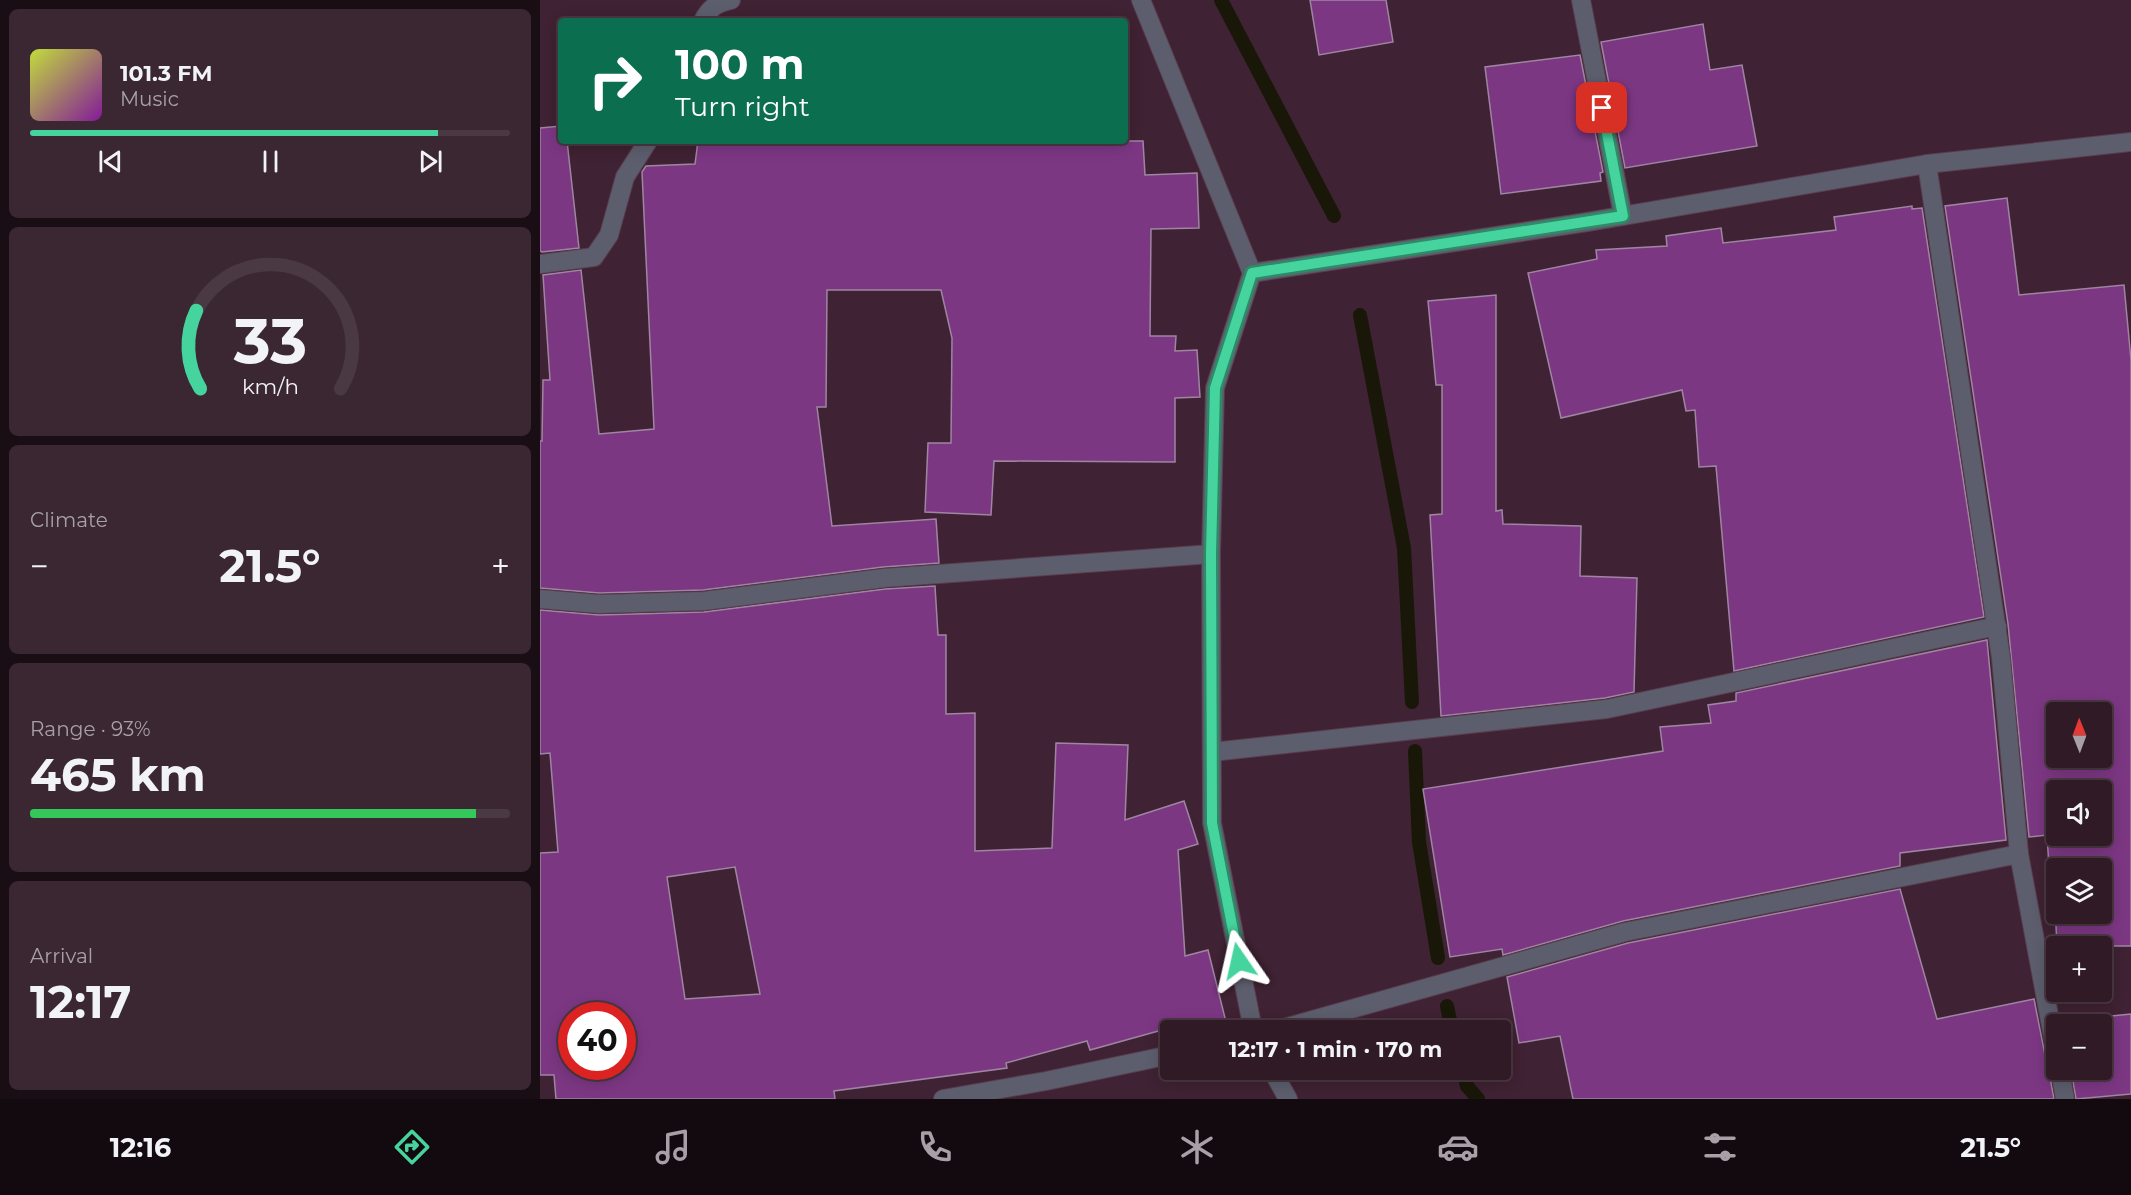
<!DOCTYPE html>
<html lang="en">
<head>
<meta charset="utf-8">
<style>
  :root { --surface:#2f1a26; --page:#3b2732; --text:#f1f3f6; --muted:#a7a1a7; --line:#4a3843; --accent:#46d49e }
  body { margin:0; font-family:Montserrat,sans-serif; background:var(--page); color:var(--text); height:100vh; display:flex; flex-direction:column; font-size:22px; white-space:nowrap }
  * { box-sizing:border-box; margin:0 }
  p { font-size:20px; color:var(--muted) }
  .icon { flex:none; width:33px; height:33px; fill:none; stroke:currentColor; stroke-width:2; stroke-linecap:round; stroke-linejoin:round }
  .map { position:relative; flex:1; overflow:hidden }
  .side { display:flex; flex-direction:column; gap:9px; padding:9px; background:#1a0e15; width:540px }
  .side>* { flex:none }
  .top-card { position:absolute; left:18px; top:18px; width:570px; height:126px; border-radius:6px; box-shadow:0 3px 15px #0003,0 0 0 2px var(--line); background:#0b6e4f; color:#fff; overflow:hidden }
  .needle { width:39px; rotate:359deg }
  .buttons { position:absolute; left:1506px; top:702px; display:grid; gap:12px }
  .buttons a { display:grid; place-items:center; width:66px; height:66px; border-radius:6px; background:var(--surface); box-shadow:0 3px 15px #0003,0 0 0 2px var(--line); font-size:30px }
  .speed { position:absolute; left:18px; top:1002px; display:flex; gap:12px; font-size:30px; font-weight:700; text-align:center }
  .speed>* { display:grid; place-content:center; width:78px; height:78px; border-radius:50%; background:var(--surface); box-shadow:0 3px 15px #0003,0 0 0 2px var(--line); line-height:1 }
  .speed .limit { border:9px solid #d22; background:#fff; color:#111 }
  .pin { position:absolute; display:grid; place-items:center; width:51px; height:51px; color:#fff; margin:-26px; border-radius:12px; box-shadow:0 3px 9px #0006 }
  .me { position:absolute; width:66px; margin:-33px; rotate:349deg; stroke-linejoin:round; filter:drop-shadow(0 0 4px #0008) }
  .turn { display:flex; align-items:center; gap:21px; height:126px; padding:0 18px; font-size:27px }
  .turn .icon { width:78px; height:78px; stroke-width:2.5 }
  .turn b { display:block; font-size:42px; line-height:51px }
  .big { font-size:45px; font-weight:700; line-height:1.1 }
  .side .widget { flex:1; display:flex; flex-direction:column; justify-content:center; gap:9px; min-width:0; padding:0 21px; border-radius:9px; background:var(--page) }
  .side .dial { align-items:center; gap:0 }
  .dial svg { height:156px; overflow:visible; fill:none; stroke:var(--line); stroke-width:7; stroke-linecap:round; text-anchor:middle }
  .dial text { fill:var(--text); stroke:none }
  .song { display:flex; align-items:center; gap:18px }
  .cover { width:72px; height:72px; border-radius:9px; background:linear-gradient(135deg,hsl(70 70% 55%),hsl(290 70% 35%)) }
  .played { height:6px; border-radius:3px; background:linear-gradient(90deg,var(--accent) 85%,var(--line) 85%) }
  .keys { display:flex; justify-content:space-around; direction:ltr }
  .heat { display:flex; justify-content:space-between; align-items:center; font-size:33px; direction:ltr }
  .charge { height:9px; border-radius:4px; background:linear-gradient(90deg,#34c759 93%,var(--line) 0) }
  .trip { position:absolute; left:620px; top:1020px; width:351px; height:60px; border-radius:6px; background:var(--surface); box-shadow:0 3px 15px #0003,0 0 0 2px var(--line); font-weight:700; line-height:60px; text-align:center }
  .tab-bar { display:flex; height:96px; justify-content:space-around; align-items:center; background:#130a0f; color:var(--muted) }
  .tab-bar .icon { width:42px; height:42px }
  .tab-bar .on { color:var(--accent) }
  .tab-bar b { font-size:27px; color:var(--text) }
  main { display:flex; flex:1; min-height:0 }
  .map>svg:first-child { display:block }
</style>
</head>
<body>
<main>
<section class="side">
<div class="widget">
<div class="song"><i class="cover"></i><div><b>101.3 FM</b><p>Music</p></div></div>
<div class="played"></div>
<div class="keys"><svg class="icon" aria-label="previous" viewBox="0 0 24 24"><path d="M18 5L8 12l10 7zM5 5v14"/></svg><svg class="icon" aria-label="pause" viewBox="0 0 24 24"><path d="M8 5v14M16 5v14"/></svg><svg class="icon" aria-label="next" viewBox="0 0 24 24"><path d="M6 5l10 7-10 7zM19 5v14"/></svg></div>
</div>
<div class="widget dial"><svg viewBox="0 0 100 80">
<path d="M14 69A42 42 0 1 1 86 69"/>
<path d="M14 69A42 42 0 0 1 12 29" stroke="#46d49e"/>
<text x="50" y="56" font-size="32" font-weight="700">33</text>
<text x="50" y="72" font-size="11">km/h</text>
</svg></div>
<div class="widget"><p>Climate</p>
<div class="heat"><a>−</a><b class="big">21.5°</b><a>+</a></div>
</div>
<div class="widget"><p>Range · 93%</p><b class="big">465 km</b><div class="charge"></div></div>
<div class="widget"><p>Arrival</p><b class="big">12:17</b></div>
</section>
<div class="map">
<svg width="1591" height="1099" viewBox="0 0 1591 1099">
  <rect width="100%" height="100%" fill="#3f2233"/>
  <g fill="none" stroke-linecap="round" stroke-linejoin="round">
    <!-- stream -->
    <g stroke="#191808" stroke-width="14">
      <polyline points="681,0 794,216"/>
      <polyline points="820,315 864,548 872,702"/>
      <polyline points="875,751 879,842 898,958"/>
      <polyline points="907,1006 912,1030"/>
      <polyline points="923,1070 927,1086 938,1099"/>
    </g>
  </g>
  <!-- building -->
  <g fill="#7c3783" stroke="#9f85a2" stroke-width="1.5" fill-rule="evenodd">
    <polygon points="770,0 846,0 853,42 779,55"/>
    <polygon points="1163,24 1170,70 1202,65 1217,146 1085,168 1061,42"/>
    <polygon points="1040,55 1063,172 1060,173 1061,181 961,194 945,67"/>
    <polygon points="21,126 21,141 27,141 39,248 2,252 0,251 0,128"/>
    <polygon points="158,141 603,141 605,175 657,173 659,228 611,229 610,336 636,336 635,351 657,350 660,397 635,398 635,462 454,461 451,515 385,512 388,443 411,443 412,338 401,290 287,290 286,407 277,407 292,526 396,519 399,563 343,567 163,590 59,593 0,588 0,441 2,441 3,380 10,380 3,275 41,270 59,434 114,429 102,172 106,166 155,164"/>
    <path d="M 1467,198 L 1479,295 L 1584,285 L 1591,360 L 1591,946 L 1517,946 L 1513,867 L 1509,867 L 1507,835 L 1489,837 L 1468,624 L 1405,206 ZM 1516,712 L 1562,712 L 1562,758 L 1516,758 ZM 1516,790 L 1562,790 L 1562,836 L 1516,836 ZM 1516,868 L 1562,868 L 1562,914 L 1516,914 Z"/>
    <polygon points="1372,206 1372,209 1382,208 1444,617 1194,671 1176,466 1159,467 1155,410 1146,411 1142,390 1021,418 988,273 1057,259 1056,250 1127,246 1126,236 1181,228 1183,243 1296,230 1294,217"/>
    <polygon points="956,295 956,511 962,510 963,524 1041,526 1040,576 1097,578 1094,692 1065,698 901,716 890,515 902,514 902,385 896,385 888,301"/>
    <path d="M 395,586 L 398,635 L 406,635 L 406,714 L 435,713 L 435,851 L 512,848 L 516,743 L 588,745 L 585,820 L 644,801 L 658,844 L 638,850 L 645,956 L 668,950 L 688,1030 L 622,1030 L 550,1050 L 547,1041 L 466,1063 L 467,1068 L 294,1091 L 295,1099 L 16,1099 L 14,1075 L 0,1075 L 0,853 L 18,852 L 10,753 L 0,754 L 0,610 L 59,615 L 164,612 L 345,589 ZM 195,867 L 220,994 L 145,999 L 127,877 ZM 32,1016 L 82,1016 L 82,1066 L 32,1066 Z"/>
    <polygon points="1447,640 1466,840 1360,853 1360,866 1083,921 963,955 962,949 910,957 883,789 1123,751 1120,727 1171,723 1168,705 1196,701 1196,693"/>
    <polygon points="1360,889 1397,1019 1494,999 1505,1055 1511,1063 1509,1072 1514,1099 1033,1099 1020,1036 979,1043 967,977 1088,943"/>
    <polygon points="1591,1014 1591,1094 1536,1099 1531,1070 1562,1070 1562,1024 1522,1024 1521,1021"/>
  </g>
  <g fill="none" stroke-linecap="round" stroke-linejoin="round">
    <defs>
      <g id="minor">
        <polyline points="601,0 712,273 675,388 671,554 672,823 713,1030"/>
        <polyline points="1041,0 1083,216"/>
        <path d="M 163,21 C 169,8 177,3 191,0"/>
        <polyline points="0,264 54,257 69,235 85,177 108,141"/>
        <polyline points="712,273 1047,222 1387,164 1591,142"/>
        <polyline points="0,599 59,604 164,601 344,578 671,554"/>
        <polyline points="672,752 1067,709 1457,626"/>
        <polyline points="1479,854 1516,1053"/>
        <polyline points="737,1030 1085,932 1479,854 1461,658 1387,164"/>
        <polyline points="732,1070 748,1099"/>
        <polyline points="1520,1070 1525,1099"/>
        <polyline points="403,1099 506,1081 630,1055"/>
      </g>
    </defs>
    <!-- minor casing -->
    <use href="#minor" stroke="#593e4e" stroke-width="20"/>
    <!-- minor -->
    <use href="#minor" stroke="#5d5e6d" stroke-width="18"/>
  </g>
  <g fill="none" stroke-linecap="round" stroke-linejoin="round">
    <defs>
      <polyline id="route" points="699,961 672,823 671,554 675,388 712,273 1083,216 1062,108"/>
    </defs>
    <!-- route casing -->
    <use href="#route" stroke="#2e8a67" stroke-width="15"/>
    <!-- route -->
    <use href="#route" stroke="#46d49e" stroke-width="10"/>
  </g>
</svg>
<div class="buttons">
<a><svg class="needle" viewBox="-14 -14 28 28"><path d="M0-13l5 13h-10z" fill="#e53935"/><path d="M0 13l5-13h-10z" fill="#a7a1a7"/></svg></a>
<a><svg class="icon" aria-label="sound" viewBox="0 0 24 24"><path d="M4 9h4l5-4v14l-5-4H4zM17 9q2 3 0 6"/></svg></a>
<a><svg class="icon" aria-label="layers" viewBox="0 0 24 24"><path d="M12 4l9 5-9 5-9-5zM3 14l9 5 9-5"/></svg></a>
<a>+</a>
<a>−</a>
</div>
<div class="speed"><div class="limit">40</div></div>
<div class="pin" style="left:1062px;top:108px;background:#d93025"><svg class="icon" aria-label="arrive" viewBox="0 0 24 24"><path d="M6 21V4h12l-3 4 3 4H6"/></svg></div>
<svg class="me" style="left:699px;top:961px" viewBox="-20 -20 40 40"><path d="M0-17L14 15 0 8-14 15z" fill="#46d49e" stroke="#fff" stroke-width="4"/></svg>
<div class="trip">12:17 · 1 min · 170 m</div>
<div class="top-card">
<div class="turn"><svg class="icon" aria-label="right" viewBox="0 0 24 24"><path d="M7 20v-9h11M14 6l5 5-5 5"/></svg><div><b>100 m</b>Turn right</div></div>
</div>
</div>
</main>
<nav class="tab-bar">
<b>12:16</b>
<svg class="icon on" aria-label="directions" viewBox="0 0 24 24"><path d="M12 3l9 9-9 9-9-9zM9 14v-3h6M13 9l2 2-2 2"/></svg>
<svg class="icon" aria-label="music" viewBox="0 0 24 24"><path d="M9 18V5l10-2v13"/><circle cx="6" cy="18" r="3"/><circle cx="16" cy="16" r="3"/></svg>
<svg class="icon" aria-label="phone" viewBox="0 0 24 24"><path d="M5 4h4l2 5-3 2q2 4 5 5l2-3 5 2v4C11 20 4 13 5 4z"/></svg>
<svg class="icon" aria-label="climate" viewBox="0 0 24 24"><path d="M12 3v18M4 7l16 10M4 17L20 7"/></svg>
<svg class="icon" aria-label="car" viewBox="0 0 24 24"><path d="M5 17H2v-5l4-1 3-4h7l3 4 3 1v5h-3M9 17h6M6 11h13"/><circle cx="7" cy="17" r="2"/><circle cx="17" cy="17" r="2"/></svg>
<svg class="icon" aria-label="filters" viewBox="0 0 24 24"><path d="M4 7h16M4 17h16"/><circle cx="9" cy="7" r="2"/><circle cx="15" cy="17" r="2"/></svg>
<b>21.5°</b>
</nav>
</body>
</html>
